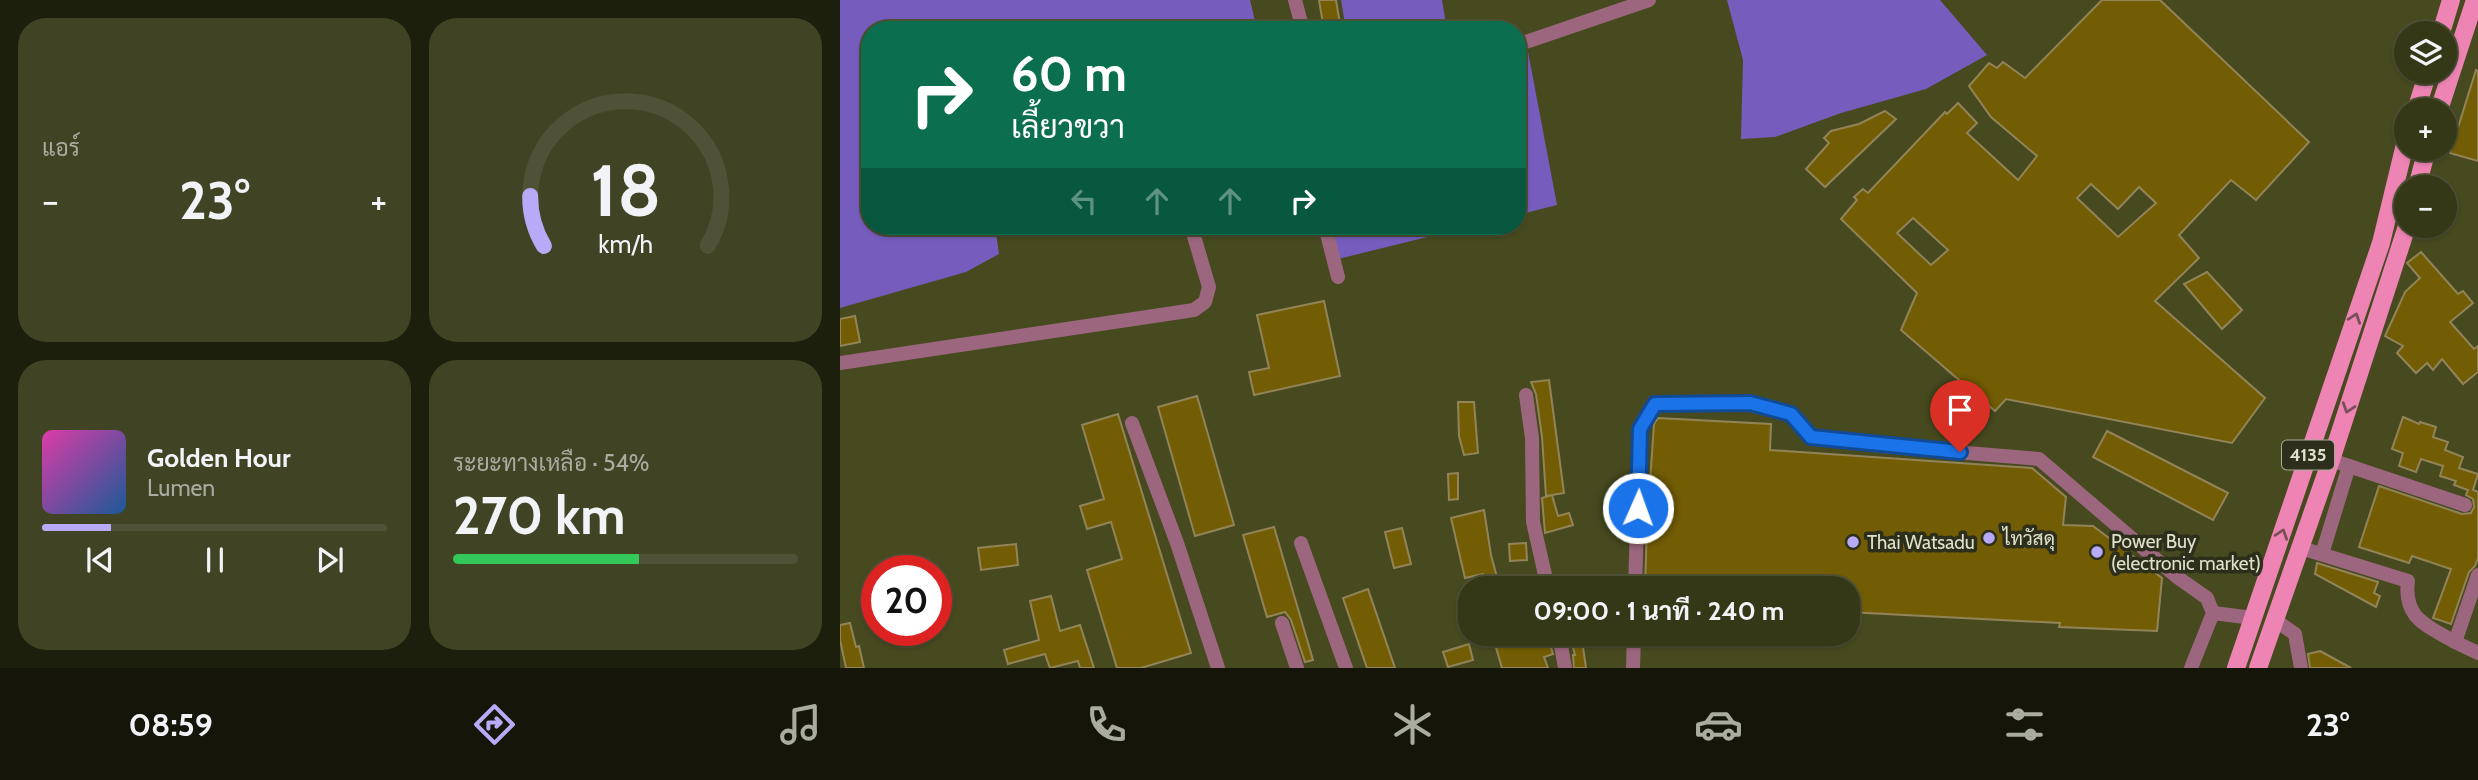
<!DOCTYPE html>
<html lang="th">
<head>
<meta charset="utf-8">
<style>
  :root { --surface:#353817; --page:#404324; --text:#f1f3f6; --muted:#aaaca1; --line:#4f5236; --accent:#b9aaf7 }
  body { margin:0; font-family:Cabin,Sarabun,sans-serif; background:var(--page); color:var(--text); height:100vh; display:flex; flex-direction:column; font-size:26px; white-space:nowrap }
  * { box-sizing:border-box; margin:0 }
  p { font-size:23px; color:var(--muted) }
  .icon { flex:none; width:38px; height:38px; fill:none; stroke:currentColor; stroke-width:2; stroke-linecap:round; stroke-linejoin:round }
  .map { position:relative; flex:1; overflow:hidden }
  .sheet { display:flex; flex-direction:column; gap:18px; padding:18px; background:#1d1f0d; width:840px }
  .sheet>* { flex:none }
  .guide { position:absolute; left:21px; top:21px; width:665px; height:214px; border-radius:28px; box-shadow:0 2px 5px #0004,0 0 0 2px var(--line); background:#0b6e4f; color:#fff; overflow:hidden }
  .buttons { position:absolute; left:1554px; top:21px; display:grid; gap:14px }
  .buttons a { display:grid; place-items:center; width:63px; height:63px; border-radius:50%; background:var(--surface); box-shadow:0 2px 5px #0004,0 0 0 2px var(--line); font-size:35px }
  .speed { position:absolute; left:21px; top:555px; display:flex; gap:14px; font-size:35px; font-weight:700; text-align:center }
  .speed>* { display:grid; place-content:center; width:91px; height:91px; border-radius:50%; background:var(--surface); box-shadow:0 2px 5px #0004,0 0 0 2px var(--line); line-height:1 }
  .speed .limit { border:10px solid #d22; background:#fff; color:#111 }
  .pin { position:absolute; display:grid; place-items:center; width:60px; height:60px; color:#fff; margin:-72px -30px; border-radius:50% 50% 50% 0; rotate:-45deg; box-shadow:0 0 7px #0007 }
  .pin .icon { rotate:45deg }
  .me { position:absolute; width:77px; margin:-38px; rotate:2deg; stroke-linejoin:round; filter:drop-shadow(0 0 5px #0008) }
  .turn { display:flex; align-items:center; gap:24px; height:147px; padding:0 35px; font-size:32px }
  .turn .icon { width:91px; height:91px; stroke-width:2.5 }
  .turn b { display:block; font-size:49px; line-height:60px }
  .lanes { display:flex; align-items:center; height:66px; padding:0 35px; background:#0003; justify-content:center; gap:35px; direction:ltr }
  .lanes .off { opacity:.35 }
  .big { font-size:52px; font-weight:700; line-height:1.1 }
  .sheet .widget { flex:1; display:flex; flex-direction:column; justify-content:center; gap:10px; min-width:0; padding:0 24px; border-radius:28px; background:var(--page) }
  .sheet .dial { align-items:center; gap:0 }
  .dial svg { height:182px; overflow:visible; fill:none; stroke:var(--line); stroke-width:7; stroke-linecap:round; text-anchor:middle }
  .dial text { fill:var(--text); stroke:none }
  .song { display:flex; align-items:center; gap:21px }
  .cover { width:84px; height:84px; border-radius:10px; background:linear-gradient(135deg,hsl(320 70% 55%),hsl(210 70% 35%)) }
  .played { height:7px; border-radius:4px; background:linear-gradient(90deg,var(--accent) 20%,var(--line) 20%) }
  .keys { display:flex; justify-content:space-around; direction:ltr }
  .heat { display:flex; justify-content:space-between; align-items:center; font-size:38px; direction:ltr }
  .charge { height:10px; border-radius:5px; background:linear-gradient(90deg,#34c759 54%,var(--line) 0) }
  .sheet .tiles { flex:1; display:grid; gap:18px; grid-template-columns:repeat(2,1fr) }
  .trip { position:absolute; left:618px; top:576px; width:402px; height:70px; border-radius:28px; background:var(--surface); box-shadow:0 2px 5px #0004,0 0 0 2px var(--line); font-weight:700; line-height:70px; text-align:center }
  .tabs { display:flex; height:112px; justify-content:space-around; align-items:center; background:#151609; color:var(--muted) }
  .tabs .icon { width:49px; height:49px }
  .tabs .on { color:var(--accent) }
  .tabs b { font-size:32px; color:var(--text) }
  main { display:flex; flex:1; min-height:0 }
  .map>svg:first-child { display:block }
</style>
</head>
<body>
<main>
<section class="sheet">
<div class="tiles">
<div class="widget"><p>แอร์</p>
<div class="heat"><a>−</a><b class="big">23°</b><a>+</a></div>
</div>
<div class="widget dial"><svg viewBox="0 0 100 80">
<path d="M14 69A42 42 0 1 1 86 69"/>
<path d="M14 69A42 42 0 0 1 8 47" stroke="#b9aaf7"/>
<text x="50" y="56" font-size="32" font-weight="700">18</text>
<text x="50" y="72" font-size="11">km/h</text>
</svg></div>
<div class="widget">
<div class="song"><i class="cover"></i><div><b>Golden Hour</b><p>Lumen</p></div></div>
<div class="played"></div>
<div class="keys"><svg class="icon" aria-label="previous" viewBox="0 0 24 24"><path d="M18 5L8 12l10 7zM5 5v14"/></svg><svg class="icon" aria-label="pause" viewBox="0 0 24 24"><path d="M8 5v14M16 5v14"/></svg><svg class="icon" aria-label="next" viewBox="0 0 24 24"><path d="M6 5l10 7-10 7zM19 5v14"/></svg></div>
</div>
<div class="widget"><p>ระยะทางเหลือ · 54%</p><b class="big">270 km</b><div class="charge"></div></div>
</div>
</section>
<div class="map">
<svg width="1638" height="668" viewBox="0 0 1638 668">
  <rect width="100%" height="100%" fill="#474a1f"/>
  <!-- green -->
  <g fill="#765dbd">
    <polygon points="0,0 410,0 417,30 30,30 30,226 155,226 159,254 126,272 0,308"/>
    <polygon points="501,0 602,0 607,30 506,30"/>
    <polygon points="887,0 1100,0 1147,55 1086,89 1001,113 935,137 901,139 903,60"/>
    <polygon points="686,41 717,205 677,215 677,44"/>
    <polygon points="485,226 632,226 494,260"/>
  </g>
  <!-- building -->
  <g fill="#735d04" stroke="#928458" stroke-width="2" fill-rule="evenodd">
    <polygon points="479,0 496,0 501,30 484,30"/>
    <path d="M 1262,0 L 1320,0 L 1469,142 L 1416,200 L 1391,180 L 1339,235 L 1359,258 L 1315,301 L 1425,398 L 1392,443 L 1166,399 L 1155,411 L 1061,330 L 1077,293 L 1001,219 L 1017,200 L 1014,197 L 1023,189 L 1028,193 L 1105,112 L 1107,114 L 1118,103 L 1137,123 L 1127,133 L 1178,180 L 1197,156 L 1151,117 L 1129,86 L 1149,63 L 1157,68 L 1163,62 L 1185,78 ZM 1251,184 L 1278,209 L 1299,187 L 1316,203 L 1278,237 L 1237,198 ZM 1073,218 L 1108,250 L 1091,265 L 1057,233 Z"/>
    <polygon points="1636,70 1638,71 1638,161 1610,153"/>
    <polygon points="1045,111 1056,119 985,187 966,169 989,143 984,138 991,131 1019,124"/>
    <polygon points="1581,252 1618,294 1623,291 1633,303 1610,322 1634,349 1638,346 1638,372 1623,384 1602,359 1593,370 1587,363 1576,373 1557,353 1563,346 1545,336 1565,292 1580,278 1567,263"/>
    <polygon points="1367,272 1402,310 1382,329 1344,284"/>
    <polygon points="484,301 500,376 414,395 409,372 429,368 417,315"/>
    <polygon points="15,316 20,342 0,346 0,319"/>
    <polygon points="709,380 724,493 706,496 702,437 696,394 691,382"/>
    <polygon points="357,396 394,525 355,536 318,407"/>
    <polygon points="618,402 634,402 638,453 624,455 619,436"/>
    <polygon points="278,414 351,653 301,668 277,668 247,570 282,559 271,522 247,529 240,506 264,499 242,425"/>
    <polygon points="1563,417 1579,424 1580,422 1596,427 1593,437 1608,442 1605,450 1623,457 1619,468 1638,474 1633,490 1638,492 1638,558 1635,566 1629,572 1611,624 1593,618 1611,569 1572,556 1569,563 1519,547 1539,486 1622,514 1631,513 1634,507 1633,499 1626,495 1628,490 1614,485 1616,481 1600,476 1603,466 1581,459 1576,472 1559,466 1563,453 1552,449"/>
    <polygon points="818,418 931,424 930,450 1192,468 1226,497 1223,525 1253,526 1322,578 1317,631 1219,627 1220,623 1008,612 1008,588 805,588 807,526 814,424"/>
    <polygon points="1267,431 1388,493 1373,520 1253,457"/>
    <polygon points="618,473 618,499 609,500 608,474"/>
    <polygon points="712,495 718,516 729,513 733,525 705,533 702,498"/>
    <polygon points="644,510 651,555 660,588 647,588 643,574 625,578 611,518"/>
    <polygon points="434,527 473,660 465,662 451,620 445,612 427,617 403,535"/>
    <polygon points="562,528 571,564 554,568 545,532"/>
    <polygon points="686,543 687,560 670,561 669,544"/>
    <polygon points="176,544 178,565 141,570 138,548"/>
    <polygon points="1477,563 1538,582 1534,593 1540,596 1536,607 1475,574"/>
    <polygon points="528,589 555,668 527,668 503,598"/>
    <polygon points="211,596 220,631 240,625 254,668 240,668 238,661 210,668 205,654 168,664 164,650 199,640 190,601"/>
    <polygon points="10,623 16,647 19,646 24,668 6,668 0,640 0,625"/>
    <polygon points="652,634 707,634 713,654 704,657 708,668 662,668"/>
    <polygon points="739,634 746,634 749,645 743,647 746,668 734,668 733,655 735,655 730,636"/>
    <polygon points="629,644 633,660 608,667 603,652"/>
    <polygon points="1480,651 1511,668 1470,668 1468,654"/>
  </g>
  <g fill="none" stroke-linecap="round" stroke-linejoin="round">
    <!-- minor -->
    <g stroke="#9c677e" stroke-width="14">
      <polyline points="455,0 463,30"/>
      <polyline points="677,45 809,0"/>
      <polyline points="485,226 498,277"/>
      <polyline points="0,363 354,310 365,302 369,287 351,226"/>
      <polyline points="686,395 692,438 693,522 708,588"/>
      <polyline points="292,423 337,543 378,668"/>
      <polyline points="1491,460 1625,505"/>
      <polyline points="461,543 506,668"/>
      <path d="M 1461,548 L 1568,581 C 1563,619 1588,626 1615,642 L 1638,575"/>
      <polyline points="1482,554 1509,466"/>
      <polyline points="795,588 800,429 815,405 910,403 951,414 971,437 1042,446 1199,459 1337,577 1367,598 1373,613 1351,668"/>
      <polyline points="1373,613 1413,618"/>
      <polyline points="1435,620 1455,634 1461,668"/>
      <polyline points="442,623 457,668"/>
      <polyline points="719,634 725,668"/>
      <polyline points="1615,642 1638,653"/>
      <polyline points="793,668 794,634"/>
    </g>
    <!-- major -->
    <g stroke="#ed84b3" stroke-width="18">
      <polyline points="1601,33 1611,0"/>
      <polyline points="1576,110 1588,72"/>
      <polyline points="1599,110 1635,0"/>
      <polyline points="1577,187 1587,149"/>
      <polyline points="1396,668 1541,243 1566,140"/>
      <polyline points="1418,668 1491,460 1567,226"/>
    </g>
  </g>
  <!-- one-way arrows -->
  <defs><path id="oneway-chevron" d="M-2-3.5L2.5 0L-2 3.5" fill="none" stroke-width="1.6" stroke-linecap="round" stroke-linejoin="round" transform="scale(1.75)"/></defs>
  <g stroke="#7a5058">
    <use href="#oneway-chevron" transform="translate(1515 318) rotate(-71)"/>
    <use href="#oneway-chevron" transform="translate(1508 408) rotate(108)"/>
    <use href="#oneway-chevron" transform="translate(1442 534) rotate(-71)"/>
  </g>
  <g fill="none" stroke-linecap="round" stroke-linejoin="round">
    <defs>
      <polyline id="route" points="798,508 800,429 815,404 910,403 951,414 971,437 1120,452"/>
    </defs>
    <!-- route casing -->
    <use href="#route" stroke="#114b97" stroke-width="18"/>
    <!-- route -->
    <use href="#route" stroke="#1a73e8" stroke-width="12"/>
  </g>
  <!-- markers -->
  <g fill="#b9aaf7" stroke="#2d2e1c" stroke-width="2.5">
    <circle cx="1149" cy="538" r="7"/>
    <circle cx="1013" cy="542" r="7"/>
    <circle cx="1257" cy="552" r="7"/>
  </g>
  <g text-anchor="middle" stroke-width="7" stroke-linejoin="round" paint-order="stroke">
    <!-- shield labels -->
    <rect fill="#2d2e1c" stroke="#aaac96" stroke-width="2" x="1442" y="440.5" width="52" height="29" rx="5"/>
    <g font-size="18" font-weight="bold" fill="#dfe2cb">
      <text x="1468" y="461">4135</text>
    </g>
    <!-- poi labels -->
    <g font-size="19" fill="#dfe2cb" stroke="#2d2e1c" text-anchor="start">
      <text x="1163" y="545">ไทวัสดุ</text>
      <text x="1271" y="548">Power Buy<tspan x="1271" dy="22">(electronic market)</tspan></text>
      <text x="1027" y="549">Thai Watsadu</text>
    </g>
  </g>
</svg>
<div class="buttons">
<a><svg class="icon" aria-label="layers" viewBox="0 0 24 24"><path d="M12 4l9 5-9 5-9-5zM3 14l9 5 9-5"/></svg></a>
<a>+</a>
<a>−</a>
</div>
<div class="speed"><div class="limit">20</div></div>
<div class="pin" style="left:1120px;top:452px;background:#d93025"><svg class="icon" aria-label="arrive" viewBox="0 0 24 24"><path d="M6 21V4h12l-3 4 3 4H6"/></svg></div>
<svg class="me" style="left:798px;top:508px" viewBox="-20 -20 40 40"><circle r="17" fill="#1a73e8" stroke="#fff" stroke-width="3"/><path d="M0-11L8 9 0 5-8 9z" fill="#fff"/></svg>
<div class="trip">09:00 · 1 นาที · 240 m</div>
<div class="guide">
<div class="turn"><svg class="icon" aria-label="right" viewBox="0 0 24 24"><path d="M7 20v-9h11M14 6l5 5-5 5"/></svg><div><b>60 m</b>เลี้ยวขวา</div></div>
<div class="lanes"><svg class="icon off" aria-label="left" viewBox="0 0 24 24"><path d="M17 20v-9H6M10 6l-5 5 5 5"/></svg><svg class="icon off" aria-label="ahead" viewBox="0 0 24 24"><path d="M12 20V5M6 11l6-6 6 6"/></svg><svg class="icon off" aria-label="ahead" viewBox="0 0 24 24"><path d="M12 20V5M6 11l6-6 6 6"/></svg><svg class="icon" aria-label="right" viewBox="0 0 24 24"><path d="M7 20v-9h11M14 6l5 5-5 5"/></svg></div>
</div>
</div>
</main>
<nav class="tabs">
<b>08:59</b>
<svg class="icon on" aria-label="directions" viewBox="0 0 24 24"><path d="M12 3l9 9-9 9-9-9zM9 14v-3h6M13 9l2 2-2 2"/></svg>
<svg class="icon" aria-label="music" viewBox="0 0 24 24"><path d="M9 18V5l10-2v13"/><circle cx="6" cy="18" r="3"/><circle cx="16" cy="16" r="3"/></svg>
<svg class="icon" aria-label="phone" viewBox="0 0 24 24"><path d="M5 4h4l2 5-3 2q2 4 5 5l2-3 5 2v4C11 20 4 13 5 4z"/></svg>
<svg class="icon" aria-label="climate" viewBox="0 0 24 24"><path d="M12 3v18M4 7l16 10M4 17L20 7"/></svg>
<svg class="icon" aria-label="car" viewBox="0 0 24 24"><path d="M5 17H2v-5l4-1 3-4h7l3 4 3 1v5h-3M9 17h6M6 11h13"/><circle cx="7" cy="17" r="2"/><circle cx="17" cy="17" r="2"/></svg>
<svg class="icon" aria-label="filters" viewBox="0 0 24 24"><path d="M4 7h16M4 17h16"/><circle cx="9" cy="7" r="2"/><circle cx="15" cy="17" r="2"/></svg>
<b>23°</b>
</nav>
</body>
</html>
